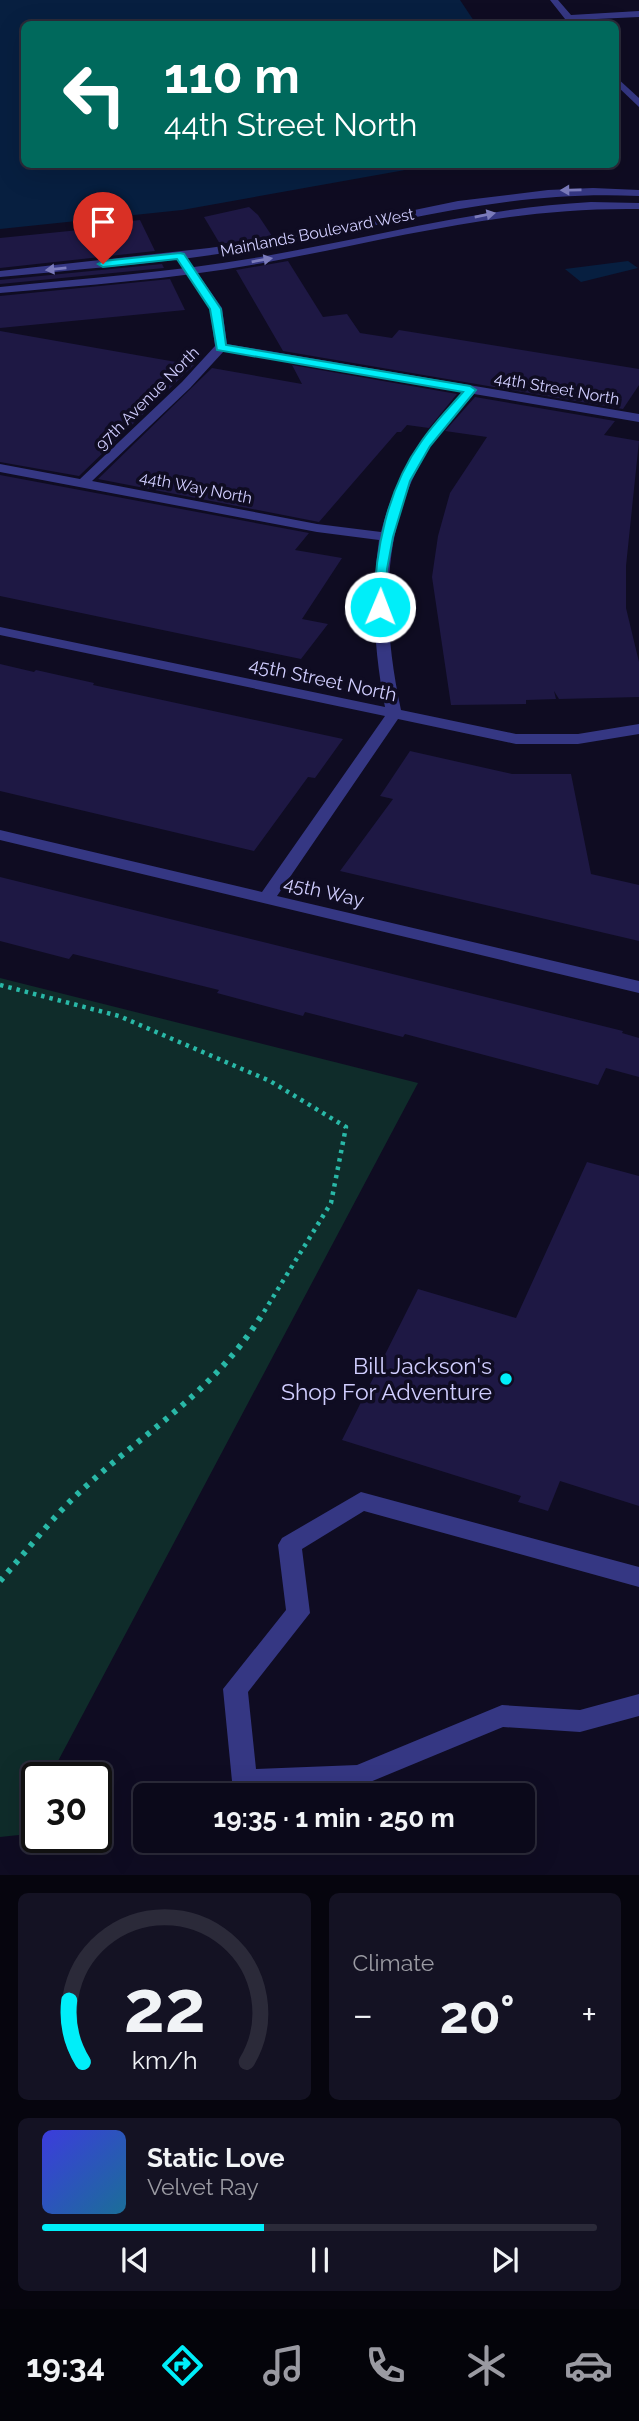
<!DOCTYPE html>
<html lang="en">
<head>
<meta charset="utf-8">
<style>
  :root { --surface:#0b091a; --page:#141223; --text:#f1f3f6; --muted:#9a9aa2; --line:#2b2a39; --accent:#00eef9 }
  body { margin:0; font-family:Raleway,sans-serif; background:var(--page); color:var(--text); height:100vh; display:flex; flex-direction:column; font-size:26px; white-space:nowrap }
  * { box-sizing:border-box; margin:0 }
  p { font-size:23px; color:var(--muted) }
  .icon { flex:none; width:38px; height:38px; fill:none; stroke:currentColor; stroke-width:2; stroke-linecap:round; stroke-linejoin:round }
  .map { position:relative; height:1875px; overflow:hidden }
  .side { display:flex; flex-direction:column; gap:18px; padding:18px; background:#06050e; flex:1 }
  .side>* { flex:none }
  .top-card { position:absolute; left:21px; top:21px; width:598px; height:147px; border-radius:10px; box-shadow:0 7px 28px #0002,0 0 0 2px var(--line); background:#00695c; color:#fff; overflow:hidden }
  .speed { position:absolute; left:21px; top:1762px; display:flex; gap:14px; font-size:35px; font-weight:700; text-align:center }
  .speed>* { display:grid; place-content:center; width:91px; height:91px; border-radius:50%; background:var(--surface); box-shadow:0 7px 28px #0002,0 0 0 2px var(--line); line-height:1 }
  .speed .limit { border:4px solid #111; border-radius:10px; background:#fff; color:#111 }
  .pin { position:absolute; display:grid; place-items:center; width:60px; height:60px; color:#fff; margin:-72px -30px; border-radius:50% 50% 50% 0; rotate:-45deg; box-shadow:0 0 7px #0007 }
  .pin .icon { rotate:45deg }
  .me { position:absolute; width:77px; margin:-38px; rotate:1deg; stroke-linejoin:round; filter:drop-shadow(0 0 5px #0008) }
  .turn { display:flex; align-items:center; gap:24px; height:147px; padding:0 28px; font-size:32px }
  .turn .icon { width:91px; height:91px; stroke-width:2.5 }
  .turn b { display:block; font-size:49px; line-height:60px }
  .big { font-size:52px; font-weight:700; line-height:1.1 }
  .side .widget { flex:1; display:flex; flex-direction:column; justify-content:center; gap:10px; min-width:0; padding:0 24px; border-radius:10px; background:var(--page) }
  .side .dial { align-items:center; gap:0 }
  .dial svg { height:182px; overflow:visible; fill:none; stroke:var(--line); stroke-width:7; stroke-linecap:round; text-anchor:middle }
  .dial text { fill:var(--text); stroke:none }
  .song { display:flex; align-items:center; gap:21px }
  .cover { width:84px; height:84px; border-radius:10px; background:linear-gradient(135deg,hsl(240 70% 55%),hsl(200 70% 35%)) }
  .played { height:7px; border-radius:4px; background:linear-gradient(90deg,var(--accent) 40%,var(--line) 40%) }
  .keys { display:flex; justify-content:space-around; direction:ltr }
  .heat { display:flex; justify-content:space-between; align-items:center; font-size:38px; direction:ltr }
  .side .tiles { flex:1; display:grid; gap:18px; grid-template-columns:1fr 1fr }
  .widget:last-child { grid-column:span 2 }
  .trip { position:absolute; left:133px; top:1783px; width:402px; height:70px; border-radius:10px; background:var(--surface); box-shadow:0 7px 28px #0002,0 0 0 2px var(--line); font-weight:700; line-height:70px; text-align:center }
  .tabs { display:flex; height:112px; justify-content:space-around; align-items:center; background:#04040a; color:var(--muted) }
  .tabs .icon { width:49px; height:49px }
  .tabs .current { color:var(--accent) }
  .tabs b { font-size:32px; color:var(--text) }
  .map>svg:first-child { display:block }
</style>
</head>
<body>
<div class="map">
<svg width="639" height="1875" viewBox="0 0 639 1875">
  <rect width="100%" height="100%" fill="#0f0c22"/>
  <!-- green -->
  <polygon fill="#0f2c2a" points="0,978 418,1083 49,1778 37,1778 37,1801 19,1835 0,1837"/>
  <!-- water -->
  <g fill="#071f40">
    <polygon points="0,0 460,0 476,24 24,24 24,164 433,165 182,210 0,229"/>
    <polygon points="628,261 638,268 581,282 565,269"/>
  </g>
  <!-- building -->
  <g fill="#1e1844">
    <polygon points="249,207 258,215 272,236 220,244 204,217"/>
    <polygon points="140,220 155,251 0,268 0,238 89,229 87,226"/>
    <polygon points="288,261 323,317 347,314 360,333 392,338 399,330 639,369 639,385 623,409 283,351 236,270"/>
    <polygon points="162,264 164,268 0,284 0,280"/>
    <polygon points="170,279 185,310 0,328 0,296"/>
    <polygon points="0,331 159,359 194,365 79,476 0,462"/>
    <polygon points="292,365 457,394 429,428 407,425 401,432 397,432 319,522 98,479 212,368 302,384"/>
    <polygon points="475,397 615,421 604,435 639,441 626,566 626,608 639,662 639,697 559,699 554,691 556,699 526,700 526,704 451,705 432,577 438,536 450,493 487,437 445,431"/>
    <polygon points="0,475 309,533 295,550 342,558 302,619 328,624 301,659 0,596"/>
    <polygon points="0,664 34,672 36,670 94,683 93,685 343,739 315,778 308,777 254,851 0,791"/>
    <polygon points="410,751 512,774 571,774 591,874 639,885 639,941 340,871 393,799 380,796"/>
    <polygon points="0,877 623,1031 622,1033 639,1038 639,1077 606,1068 598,1085 405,1034 403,1037 305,1012 303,1016 217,993 219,990 73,954 69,959 0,941"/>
    <polygon points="587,1162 639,1176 639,1506 560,1481 548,1511 518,1502 521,1496 342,1440 418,1289 516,1318"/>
  </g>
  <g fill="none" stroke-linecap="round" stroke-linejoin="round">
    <!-- path-far1 -->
    <polyline stroke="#29b8a7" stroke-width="4.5" stroke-dasharray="3.5 5" stroke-linecap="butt" points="0,985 119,1016 270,1081 346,1127 331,1203 262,1315"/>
    <!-- path -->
    <path stroke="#29b8a7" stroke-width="6" stroke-dasharray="4.5 7" stroke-linecap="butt" d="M 0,1581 C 27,1551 53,1516 83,1489 C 148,1429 215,1391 263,1313"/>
    <!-- service -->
    <polygon fill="#353783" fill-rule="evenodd" points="361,1492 639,1567 639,1587 364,1511 302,1549 310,1613 248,1692 256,1769 357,1765 502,1705 580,1710 639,1694 639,1716 580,1732 503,1727 358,1787 245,1793 236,1789 232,1781 223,1689 286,1610 278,1545 282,1538"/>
    <!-- minor -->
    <g fill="#353783" fill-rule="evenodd">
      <polygon points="550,0 558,0 571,15 639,11 639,17 575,20 577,24 569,24"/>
      <polygon points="616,77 639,98 639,107 616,85"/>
      <path d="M 180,253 L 184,254 L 222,308 L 227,344 L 639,414 L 639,422 L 474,394 C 459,411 442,428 430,447 C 379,527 382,621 401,710 L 516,734 L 578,734 L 639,724 L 639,734 L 578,744 L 516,744 L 398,719 L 277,896 L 639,981 L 639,993 L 0,840 L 0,830 L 262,892 L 385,716 L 0,635 L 0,627 L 385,707 C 374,651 371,597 379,540 L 317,532 L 0,472 L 0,464 L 80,479 L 182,382 L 215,346 L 210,308 L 175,256 ZM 224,351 L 462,392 C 423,437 396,473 381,532 L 317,524 L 92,481 L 190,388 Z"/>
    </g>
    <!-- tertiary -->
    <g fill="#353783" fill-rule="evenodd">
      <path d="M 593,188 L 639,190 L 639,196 C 510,190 405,221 281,244 C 188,261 94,268 0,277 L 0,271 L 209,248 L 279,238 L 458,201 L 548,190 Z"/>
      <path d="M 591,202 L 639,203 L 639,209 C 505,207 393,239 263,263 C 176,279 88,285 0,293 L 0,287 C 87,278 174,272 260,257 C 371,238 478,208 591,202 Z"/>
    </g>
  </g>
  <!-- one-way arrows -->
  <defs><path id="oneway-solid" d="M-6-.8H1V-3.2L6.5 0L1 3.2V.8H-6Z" transform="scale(1.75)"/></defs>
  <g fill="#7b7bbb">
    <use href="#oneway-solid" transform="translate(571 190) rotate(179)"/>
    <use href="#oneway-solid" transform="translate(485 215) rotate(-11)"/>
    <use href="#oneway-solid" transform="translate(262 260) rotate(-10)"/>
    <use href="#oneway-solid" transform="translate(56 269) rotate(174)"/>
  </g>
  <!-- route -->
  <path fill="#00eef9" stroke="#009ba2" stroke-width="2" d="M 180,253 L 184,254 L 221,309 L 226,345 L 470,386 L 476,390 L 430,446 L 410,481 L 393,537 L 387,569 L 385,610 L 376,610 L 374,607 C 375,551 387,489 421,442 C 433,424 449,408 463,392 L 217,350 L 210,309 L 177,259 L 103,267 L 98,264 L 103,261 Z"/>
  <!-- markers -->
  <circle fill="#00eef9" stroke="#0f0c22" stroke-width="2.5" cx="506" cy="1379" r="7"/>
  <g text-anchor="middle" stroke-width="7" stroke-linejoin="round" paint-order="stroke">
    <!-- far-street labels -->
    <g font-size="16" fill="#d1ceff" stroke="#0f0c22">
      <text transform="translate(317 232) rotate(-11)" y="6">Mainlands Boulevard West</text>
      <text transform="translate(557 388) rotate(10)" y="6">44th Street North</text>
      <text transform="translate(147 398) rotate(-45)" y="6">97th Avenue North</text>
      <text transform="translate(196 487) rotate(11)" y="6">44th Way North</text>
    </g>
    <!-- street labels -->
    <g font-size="19" fill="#d1ceff" stroke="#0f0c22">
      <text transform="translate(323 679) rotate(12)" y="7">45th Street North</text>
      <text transform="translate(324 891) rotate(13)" y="7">45th Way</text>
    </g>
    <!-- near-poi labels -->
    <g font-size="23" fill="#d1ceff" stroke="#0f0c22" text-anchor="end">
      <text x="492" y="1374">Bill Jackson's<tspan x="492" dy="26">Shop For Adventure</tspan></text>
    </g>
  </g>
</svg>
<div class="speed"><div class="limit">30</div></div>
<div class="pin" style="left:103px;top:264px;background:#d93025"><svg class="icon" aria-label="arrive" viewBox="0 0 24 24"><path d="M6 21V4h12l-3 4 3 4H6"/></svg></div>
<svg class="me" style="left:380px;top:607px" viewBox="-20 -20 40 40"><circle r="17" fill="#00eef9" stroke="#fff" stroke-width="3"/><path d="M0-11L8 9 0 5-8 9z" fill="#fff"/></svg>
<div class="trip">19:35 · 1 min · 250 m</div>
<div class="top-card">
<div class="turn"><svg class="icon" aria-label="left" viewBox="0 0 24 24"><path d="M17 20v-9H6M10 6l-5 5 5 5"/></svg><div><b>110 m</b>44th Street North</div></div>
</div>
</div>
<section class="side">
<div class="tiles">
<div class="widget dial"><svg viewBox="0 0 100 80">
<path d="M14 69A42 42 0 1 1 86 69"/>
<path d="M14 69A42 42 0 0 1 8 42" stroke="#00eef9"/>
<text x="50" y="56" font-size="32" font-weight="700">22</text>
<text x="50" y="72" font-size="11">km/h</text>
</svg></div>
<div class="widget"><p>Climate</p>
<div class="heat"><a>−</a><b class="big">20°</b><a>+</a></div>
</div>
<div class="widget">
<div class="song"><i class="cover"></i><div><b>Static Love</b><p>Velvet Ray</p></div></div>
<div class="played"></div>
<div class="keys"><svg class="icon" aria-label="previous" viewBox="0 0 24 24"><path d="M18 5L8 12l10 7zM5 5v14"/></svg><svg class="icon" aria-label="pause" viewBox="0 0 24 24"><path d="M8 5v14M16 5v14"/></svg><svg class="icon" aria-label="next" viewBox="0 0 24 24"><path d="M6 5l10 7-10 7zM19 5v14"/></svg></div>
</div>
</div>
</section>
<nav class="tabs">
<b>19:34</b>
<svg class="icon current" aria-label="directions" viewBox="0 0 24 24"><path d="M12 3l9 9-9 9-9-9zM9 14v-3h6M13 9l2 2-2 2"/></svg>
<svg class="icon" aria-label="music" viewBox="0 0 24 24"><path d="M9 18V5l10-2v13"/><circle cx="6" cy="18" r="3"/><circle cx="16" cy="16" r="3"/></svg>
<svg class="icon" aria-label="phone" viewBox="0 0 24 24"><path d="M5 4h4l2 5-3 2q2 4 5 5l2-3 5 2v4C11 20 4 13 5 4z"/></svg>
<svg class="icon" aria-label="climate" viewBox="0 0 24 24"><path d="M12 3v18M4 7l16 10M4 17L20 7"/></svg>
<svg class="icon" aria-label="car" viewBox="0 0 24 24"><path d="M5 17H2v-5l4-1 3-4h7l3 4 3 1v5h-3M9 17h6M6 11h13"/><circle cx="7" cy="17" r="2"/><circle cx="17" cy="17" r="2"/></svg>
</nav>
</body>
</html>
